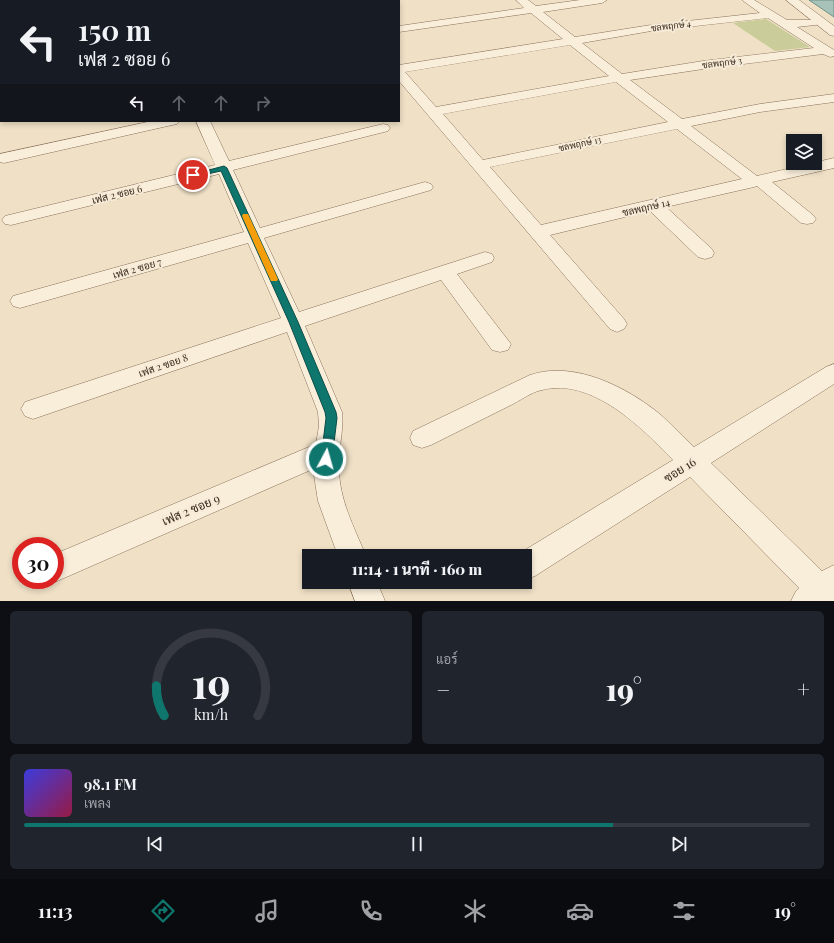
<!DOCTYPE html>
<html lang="th">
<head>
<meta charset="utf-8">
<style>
  :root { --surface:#171b24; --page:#20242c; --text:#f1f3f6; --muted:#9ea1a6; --line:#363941; --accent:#0f766e }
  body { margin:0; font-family:"Playfair Display",Sarabun,serif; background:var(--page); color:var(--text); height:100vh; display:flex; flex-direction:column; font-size:15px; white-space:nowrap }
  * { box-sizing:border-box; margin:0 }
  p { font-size:13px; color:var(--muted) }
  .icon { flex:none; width:22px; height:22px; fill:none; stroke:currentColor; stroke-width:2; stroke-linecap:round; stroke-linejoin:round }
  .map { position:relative; height:601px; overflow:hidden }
  .side { display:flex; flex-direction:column; gap:10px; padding:10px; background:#0d0f14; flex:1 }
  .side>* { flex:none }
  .top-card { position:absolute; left:0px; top:0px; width:400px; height:122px; box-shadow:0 2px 6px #0003; background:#171b24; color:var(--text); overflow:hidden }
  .buttons { position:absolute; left:786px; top:134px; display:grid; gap:8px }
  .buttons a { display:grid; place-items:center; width:36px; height:36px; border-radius:0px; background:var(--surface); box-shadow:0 2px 6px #0003; font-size:20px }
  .speed { position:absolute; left:12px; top:537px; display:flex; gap:8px; font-size:20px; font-weight:700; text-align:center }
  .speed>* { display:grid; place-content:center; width:52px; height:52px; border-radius:50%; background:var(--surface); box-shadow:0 2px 6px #0003; line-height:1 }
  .speed .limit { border:6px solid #d22; background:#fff; color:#111 }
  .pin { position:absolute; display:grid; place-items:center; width:34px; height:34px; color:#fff; margin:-17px; border:2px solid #fff; border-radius:50%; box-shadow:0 1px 4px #0007 }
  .me { position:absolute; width:44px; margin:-22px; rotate:6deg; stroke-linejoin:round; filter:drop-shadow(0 0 3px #0008) }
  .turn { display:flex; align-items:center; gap:14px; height:84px; padding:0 12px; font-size:18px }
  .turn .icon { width:52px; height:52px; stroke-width:2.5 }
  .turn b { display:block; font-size:28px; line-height:34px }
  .lanes { display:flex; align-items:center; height:38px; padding:0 12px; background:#0003; justify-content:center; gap:20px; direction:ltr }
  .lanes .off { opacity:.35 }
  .big { font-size:30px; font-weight:800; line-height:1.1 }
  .side .widget { flex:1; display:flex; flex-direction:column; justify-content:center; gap:6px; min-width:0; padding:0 14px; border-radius:6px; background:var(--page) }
  .side .dial { align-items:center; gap:0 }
  .dial svg { height:104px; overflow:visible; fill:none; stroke:var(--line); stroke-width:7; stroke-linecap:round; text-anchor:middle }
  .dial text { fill:var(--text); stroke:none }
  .song { display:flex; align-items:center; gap:12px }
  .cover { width:48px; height:48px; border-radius:6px; background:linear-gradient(135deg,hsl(240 70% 55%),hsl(340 70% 35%)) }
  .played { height:4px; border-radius:2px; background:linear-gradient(90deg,var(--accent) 75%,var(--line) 75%) }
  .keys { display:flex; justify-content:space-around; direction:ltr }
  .heat { display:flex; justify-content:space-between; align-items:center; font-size:22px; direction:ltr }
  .side .tiles { flex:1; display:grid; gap:10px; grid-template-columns:1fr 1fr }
  .widget:last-child { grid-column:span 2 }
  .trip { position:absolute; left:302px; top:549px; width:230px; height:40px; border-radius:0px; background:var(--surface); box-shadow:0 2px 6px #0003; font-weight:800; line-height:40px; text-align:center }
  .menu { display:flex; height:64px; justify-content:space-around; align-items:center; background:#090b0e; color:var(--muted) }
  .menu .icon { width:28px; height:28px }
  .menu .selected { color:var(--accent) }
  .menu b { font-size:18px; color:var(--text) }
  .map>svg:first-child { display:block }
</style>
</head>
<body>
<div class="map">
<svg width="834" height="601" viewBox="0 0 834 601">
  <rect width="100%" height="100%" fill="#efe0c6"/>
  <!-- green -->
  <polygon fill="#cacd99" points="766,19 810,47 775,51 733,23"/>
  <!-- water -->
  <polygon fill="#a7c2b9" stroke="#6e9186" points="809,0 834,0 834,17"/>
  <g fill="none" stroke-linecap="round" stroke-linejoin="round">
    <defs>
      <g id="minor">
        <polygon points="15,0 27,0 27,1"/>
        <rect x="145" y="0" width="10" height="1"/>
        <polygon points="184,0 201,0 184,1"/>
        <rect x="331" y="0" width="11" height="1"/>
        <polygon points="364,0 382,0 364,1"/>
        <path d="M 516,0 L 528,0 L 536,6 L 580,0 L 607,0 L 602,3 L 543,12 L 575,37 L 651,25 L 760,13 L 742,0 L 754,0 L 787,20 L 824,20 L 826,22 L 824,24 L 797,27 L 834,50 L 834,56 L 830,57 L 823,54 L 703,69 L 630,80 L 682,119 L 760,104 L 834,94 L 834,102 L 760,112 L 691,126 L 757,176 L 834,158 L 834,168 L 772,182 L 813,215 L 816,219 L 813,223 L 807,224 L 801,223 L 757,186 L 754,187 L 666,207 L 712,249 L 714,253 L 712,257 L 705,259 L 698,257 L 650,211 L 550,235 L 624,319 L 627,324 L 624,329 L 617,332 L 610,329 L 399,81 L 399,65 L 563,39 L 531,13 L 399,32 L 399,26 L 524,8 ZM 768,18 L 814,48 L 703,61 L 622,74 L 582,43 L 651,31 ZM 570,45 L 609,76 L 436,107 L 405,72 ZM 616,82 L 668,122 L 483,160 L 443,114 ZM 677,129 L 742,179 L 541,225 L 490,167 Z"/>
        <rect x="0" y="29" width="1" height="6"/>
        <rect x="0" y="62" width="1" height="8"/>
        <polygon points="152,121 179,121 177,124 172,125 4,163 0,162 0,154"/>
        <path d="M 196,121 L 210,121 L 229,161 L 383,124 L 388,125 L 390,128 L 388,131 L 233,170 L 260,228 L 425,182 L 431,184 L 433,187 L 431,190 L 264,238 L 299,312 L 485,252 L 492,254 L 494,258 L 492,262 L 457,274 L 511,344 L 508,350 L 500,352 L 492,350 L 441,280 L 305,326 L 342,412 C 344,431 338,449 339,468 C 339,499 354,527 366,556 L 338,556 L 318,501 L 313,469 L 55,582 L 50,580 L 55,580 L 55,554 L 316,444 L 319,426 L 318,412 L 287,332 L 33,419 L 25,416 L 21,409 L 25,402 L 281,318 L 248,243 L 20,308 L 13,306 L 10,301 L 13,296 L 244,232 L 219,174 L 11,225 L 5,224 L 2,220 L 5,216 L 215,165 Z"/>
        <path d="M 834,364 L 834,384 L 711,463 L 822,571 L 834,565 L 834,601 L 791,601 L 796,591 L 799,588 L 690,477 L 535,576 L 525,580 L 525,556 L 515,556 L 673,460 C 642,428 592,377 542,390 C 531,392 520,401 509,406 C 483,419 457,432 431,445 L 422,448 L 413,445 L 410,438 L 413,431 L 530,375 C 574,360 627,387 661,415 C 672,425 683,437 694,447 L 826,367 Z"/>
        <polygon points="348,582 377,582 385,601 355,601"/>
      </g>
      <polygon id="tertiary" points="786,0 799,0 834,26 834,36 830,35"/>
    </defs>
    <!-- minor casing -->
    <use href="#minor" stroke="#8a715b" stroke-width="1"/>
    <!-- tertiary casing -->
    <use href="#tertiary" stroke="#8a715b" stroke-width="1"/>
    <!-- minor -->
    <use href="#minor" fill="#f9eeda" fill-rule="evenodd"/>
    <!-- tertiary -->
    <use href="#tertiary" fill="#f9eeda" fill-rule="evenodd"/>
  </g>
  <!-- route -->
  <polygon fill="#0f766e" stroke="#0a4d48" points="224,166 227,168 298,322 336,412 337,418 332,459 330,463 326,464 322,463 321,459 326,418 325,412 289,322 221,171 193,177 190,175"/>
  <!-- slow -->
  <polygon fill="#f59e0b" points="243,214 248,214 249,216 278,279 277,281 271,281 270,279 242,216"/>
  <g text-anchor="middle" stroke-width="4" stroke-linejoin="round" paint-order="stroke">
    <!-- far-street labels -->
    <g font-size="9" fill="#3a2b1f" stroke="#f6ebd6">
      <text transform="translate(671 26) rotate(-7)" y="3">ชลพฤกษ์ 4</text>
      <text transform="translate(722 63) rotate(-7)" y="3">ชลพฤกษ์ 3</text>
      <text transform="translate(580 144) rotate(-12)" y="3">ชลพฤกษ์ 13</text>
    </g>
    <!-- street labels -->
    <g font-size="10" fill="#3a2b1f" stroke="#f6ebd6">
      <text transform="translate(117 194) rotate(-14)" y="4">เฟส 2 ซอย 6</text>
      <text transform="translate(646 207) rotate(-13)" y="4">ชลพฤกษ์ 14</text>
      <text transform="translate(137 268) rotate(-16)" y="4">เฟส 2 ซอย 7</text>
      <text transform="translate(163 365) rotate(-19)" y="4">เฟส 2 ซอย 8</text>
    </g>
    <!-- near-street labels -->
    <g font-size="12" fill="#3a2b1f" stroke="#f6ebd6">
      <text transform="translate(680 470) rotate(-32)" y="4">ซอย 16</text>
      <text transform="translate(191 510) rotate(-23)" y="4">เฟส 2 ซอย 9</text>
    </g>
  </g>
</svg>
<div class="buttons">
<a><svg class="icon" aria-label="layers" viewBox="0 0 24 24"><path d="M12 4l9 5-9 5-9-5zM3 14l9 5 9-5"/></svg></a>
</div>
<div class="speed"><div class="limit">30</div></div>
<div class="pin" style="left:193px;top:175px;background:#d93025"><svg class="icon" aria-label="arrive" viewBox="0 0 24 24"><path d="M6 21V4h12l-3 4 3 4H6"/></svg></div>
<svg class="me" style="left:326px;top:459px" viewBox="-20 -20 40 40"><circle r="17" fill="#0f766e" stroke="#fff" stroke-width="3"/><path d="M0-11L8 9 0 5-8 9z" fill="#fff"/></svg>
<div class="trip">11:14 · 1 นาที · 160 m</div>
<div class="top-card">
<div class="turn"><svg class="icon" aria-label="left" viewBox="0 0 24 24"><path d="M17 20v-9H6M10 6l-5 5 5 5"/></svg><div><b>150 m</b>เฟส 2 ซอย 6</div></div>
<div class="lanes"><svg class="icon" aria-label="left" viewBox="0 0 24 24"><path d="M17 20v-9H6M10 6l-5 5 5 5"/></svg><svg class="icon off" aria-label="ahead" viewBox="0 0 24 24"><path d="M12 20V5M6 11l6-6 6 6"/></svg><svg class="icon off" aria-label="ahead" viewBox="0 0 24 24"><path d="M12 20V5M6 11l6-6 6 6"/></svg><svg class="icon off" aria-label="right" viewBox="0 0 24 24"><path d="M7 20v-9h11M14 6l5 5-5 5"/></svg></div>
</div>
</div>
<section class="side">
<div class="tiles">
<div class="widget dial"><svg viewBox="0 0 100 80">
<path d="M14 69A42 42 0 1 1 86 69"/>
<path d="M14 69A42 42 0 0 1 8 46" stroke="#0f766e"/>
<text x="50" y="56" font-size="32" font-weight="700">19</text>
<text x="50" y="72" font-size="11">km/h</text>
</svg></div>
<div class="widget"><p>แอร์</p>
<div class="heat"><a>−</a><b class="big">19°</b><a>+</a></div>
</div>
<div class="widget">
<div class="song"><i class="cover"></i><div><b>98.1 FM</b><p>เพลง</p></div></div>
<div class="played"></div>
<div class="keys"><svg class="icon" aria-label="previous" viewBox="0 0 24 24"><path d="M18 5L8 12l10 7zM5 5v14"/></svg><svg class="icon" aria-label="pause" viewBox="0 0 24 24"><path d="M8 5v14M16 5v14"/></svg><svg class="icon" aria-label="next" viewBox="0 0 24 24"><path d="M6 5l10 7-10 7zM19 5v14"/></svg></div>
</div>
</div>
</section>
<nav class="menu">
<b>11:13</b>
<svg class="icon selected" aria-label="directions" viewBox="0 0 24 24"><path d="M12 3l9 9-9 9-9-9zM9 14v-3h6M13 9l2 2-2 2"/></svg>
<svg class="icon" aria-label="music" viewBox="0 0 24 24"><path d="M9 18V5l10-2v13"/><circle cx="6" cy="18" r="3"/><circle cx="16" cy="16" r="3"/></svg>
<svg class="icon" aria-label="phone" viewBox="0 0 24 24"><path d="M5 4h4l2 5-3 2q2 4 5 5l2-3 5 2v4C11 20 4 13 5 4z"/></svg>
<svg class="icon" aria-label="climate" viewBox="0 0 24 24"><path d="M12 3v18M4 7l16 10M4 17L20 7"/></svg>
<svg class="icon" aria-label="car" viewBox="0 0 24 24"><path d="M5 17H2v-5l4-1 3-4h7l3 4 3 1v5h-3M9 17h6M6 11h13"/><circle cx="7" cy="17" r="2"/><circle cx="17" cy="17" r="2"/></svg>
<svg class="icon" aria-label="filters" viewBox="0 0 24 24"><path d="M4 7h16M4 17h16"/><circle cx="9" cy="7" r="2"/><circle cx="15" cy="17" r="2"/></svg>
<b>19°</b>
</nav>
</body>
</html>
